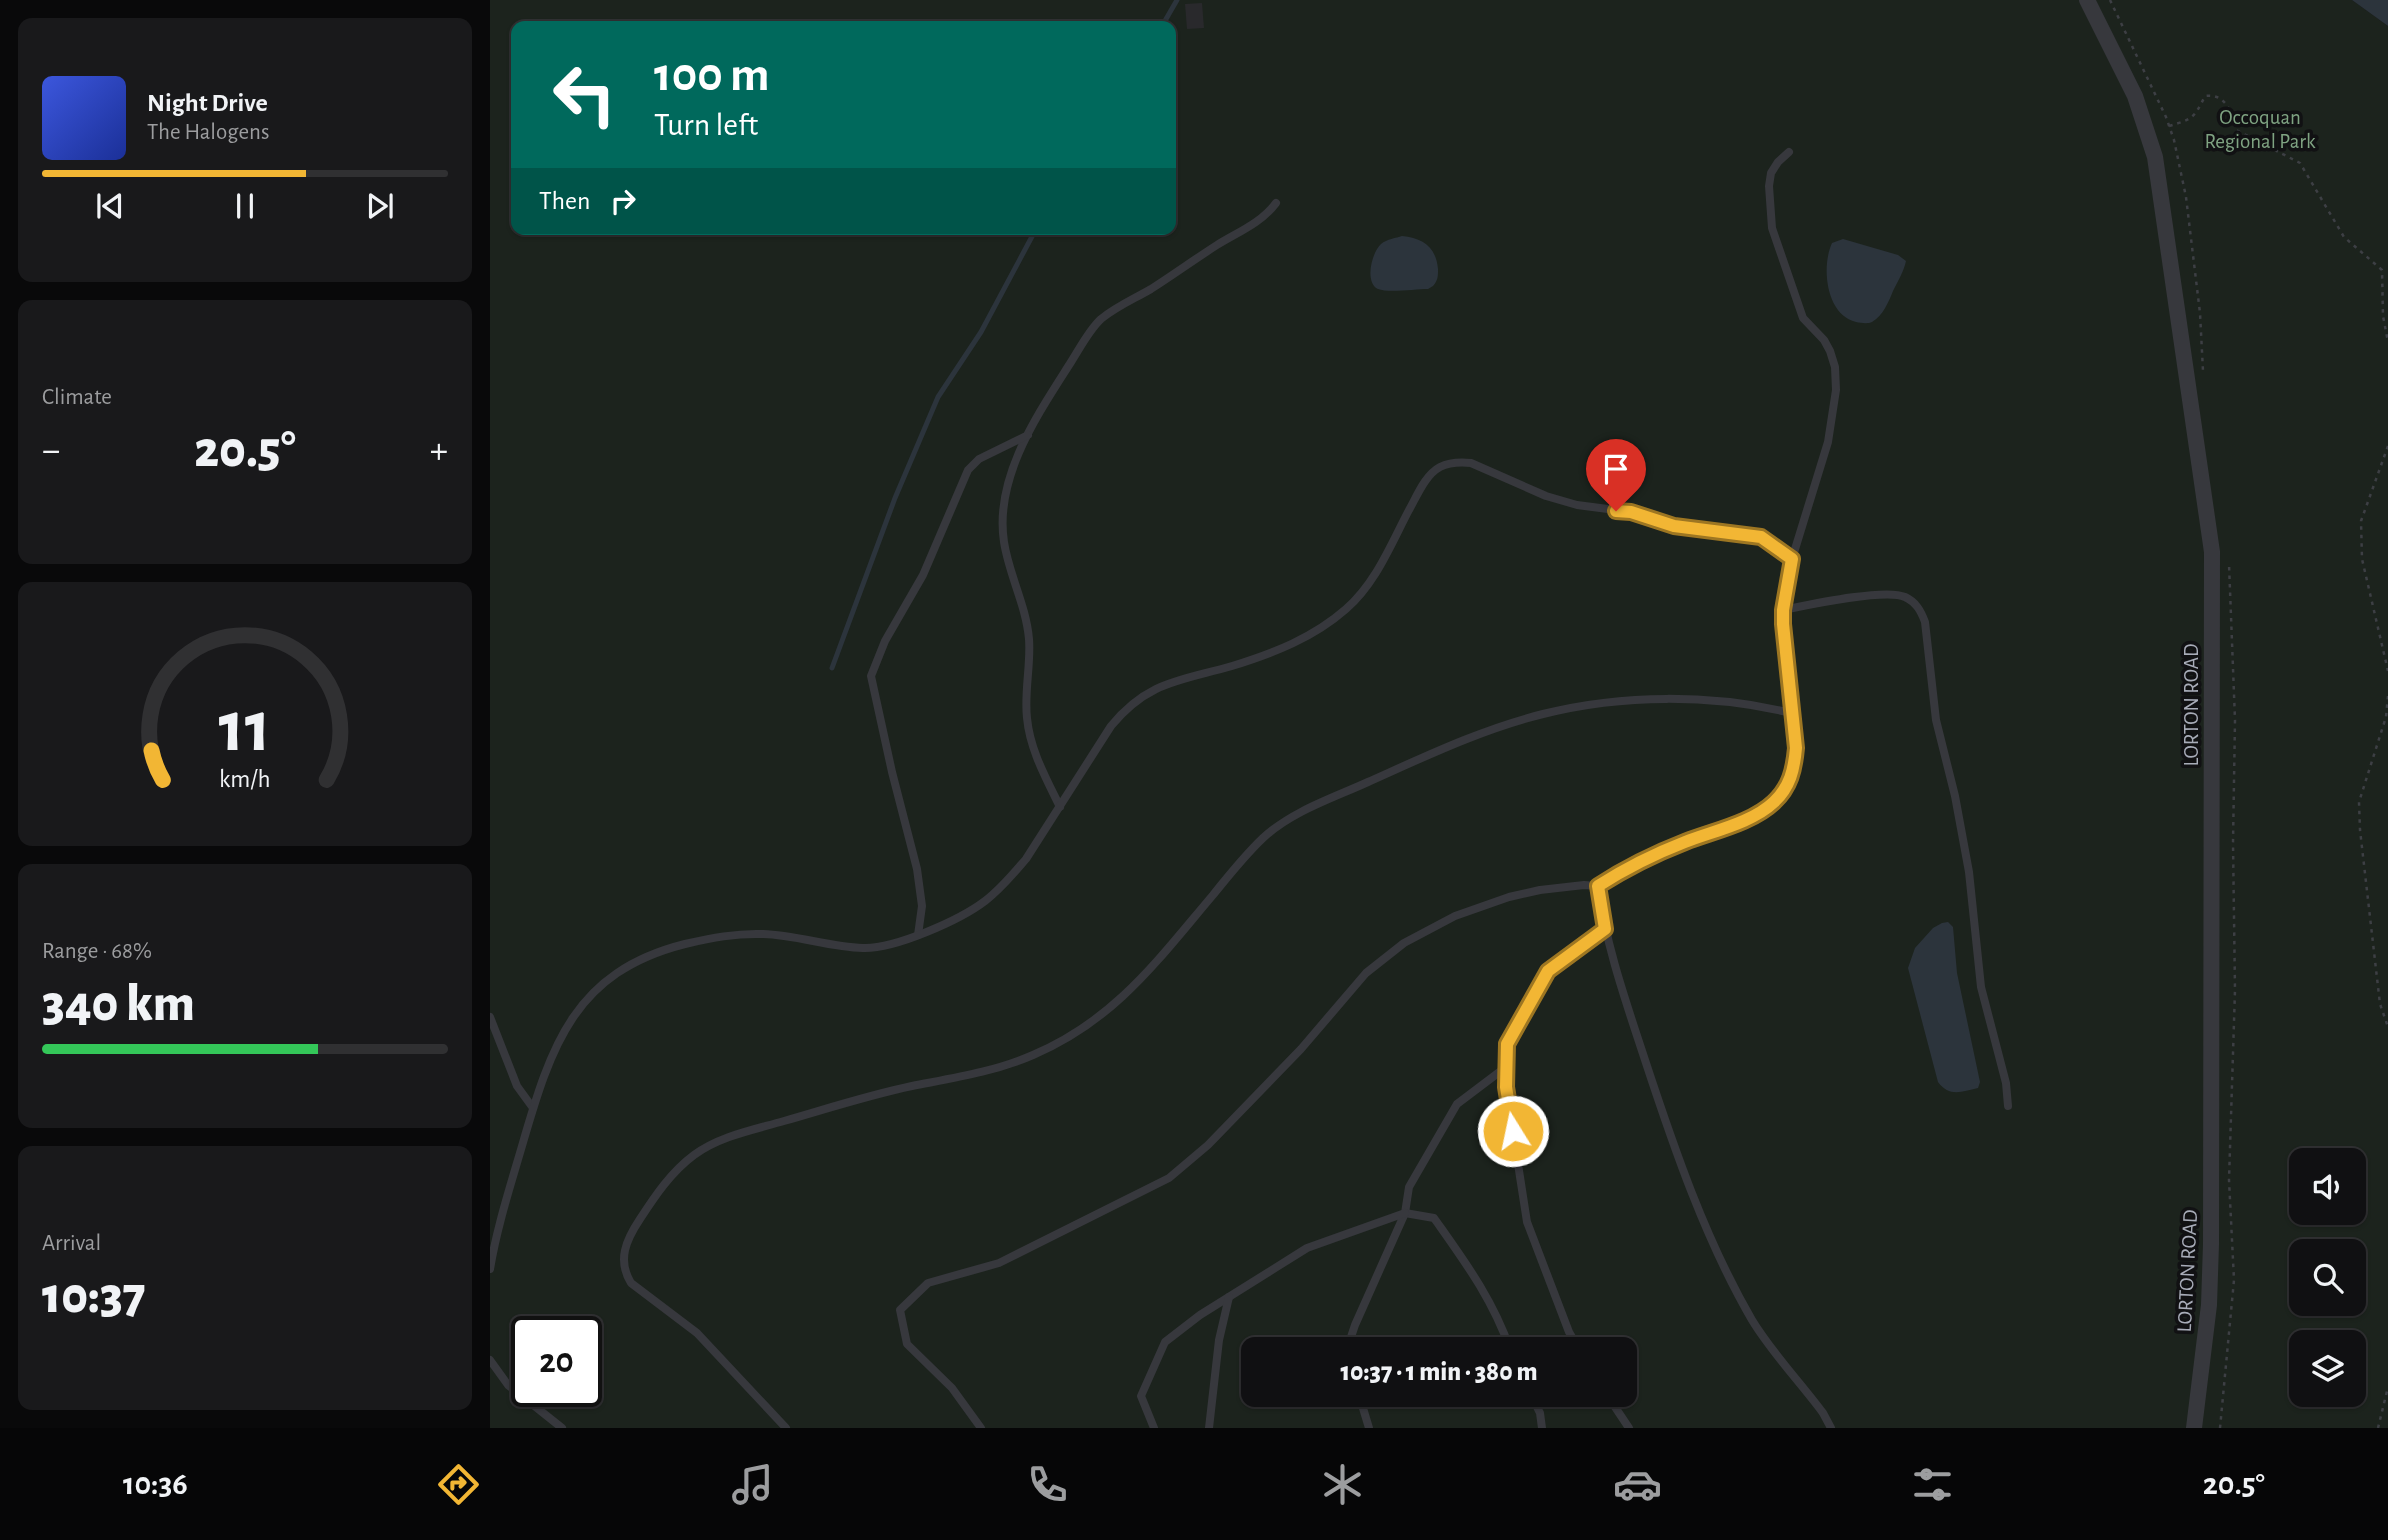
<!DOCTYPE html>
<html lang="en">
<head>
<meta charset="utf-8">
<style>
  :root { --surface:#101012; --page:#19191b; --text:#f1f3f6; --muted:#9c9d9f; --line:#303032; --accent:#f2b634 }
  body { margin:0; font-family:"Alegreya Sans",sans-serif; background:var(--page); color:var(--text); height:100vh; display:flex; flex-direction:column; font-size:26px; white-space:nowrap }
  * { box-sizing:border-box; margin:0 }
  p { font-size:23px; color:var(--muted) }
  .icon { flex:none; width:38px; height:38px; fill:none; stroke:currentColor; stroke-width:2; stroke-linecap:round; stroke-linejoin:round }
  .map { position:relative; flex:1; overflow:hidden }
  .sheet { display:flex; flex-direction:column; gap:18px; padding:18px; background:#09090a; width:490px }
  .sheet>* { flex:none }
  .top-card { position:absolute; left:21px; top:21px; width:665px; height:214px; border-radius:14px; box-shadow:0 2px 5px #0004,0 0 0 2px var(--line); background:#00695c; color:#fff; overflow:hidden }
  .fabs { position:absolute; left:1799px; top:1148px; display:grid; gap:14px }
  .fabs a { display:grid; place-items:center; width:77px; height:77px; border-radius:14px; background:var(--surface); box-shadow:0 2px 5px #0004,0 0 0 2px var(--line); font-size:35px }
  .speed { position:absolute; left:21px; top:1316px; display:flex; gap:14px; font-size:35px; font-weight:700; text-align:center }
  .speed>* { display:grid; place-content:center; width:91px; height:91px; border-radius:50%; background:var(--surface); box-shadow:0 2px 5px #0004,0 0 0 2px var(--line); line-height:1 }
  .speed .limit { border:4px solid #111; border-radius:10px; background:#fff; color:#111 }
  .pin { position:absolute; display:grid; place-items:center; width:60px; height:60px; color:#fff; margin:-72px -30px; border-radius:50% 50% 50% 0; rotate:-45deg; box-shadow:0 0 7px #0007 }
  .pin .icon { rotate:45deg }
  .me { position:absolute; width:77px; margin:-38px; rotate:350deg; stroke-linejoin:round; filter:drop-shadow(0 0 5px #0008) }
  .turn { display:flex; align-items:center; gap:24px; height:147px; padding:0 28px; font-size:32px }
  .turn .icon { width:91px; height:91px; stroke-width:2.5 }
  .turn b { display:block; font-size:49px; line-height:60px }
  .then { display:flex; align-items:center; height:66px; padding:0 28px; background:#0003; gap:14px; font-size:26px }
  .big { font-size:52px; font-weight:800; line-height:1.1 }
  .sheet .card { flex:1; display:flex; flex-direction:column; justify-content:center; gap:10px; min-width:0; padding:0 24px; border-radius:14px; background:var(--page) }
  .sheet .dial { align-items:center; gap:0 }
  .dial svg { height:182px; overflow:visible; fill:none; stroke:var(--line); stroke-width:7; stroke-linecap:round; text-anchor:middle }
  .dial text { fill:var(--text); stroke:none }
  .song { display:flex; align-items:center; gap:21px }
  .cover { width:84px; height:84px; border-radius:10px; background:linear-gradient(135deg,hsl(230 70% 55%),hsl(230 70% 35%)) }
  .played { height:7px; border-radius:4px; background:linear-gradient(90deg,var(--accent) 65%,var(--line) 65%) }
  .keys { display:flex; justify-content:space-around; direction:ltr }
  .heat { display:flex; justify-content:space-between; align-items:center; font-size:38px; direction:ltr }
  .charge { height:10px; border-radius:5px; background:linear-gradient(90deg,#34c759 68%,var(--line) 0) }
  .trip { position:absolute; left:751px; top:1337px; width:396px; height:70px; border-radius:14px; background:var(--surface); box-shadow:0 2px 5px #0004,0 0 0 2px var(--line); font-weight:800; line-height:70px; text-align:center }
  .menu { display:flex; height:112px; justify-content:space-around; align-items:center; background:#060607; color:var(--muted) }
  .menu .icon { width:49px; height:49px }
  .menu .selected { color:var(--accent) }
  .menu b { font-size:32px; color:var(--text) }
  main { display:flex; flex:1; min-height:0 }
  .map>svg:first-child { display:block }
</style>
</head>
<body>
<main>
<section class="sheet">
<div class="card">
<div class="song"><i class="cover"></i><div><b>Night Drive</b><p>The Halogens</p></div></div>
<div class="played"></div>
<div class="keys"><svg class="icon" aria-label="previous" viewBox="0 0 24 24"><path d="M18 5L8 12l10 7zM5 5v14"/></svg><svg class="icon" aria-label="pause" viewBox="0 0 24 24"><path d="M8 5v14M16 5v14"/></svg><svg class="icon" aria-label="next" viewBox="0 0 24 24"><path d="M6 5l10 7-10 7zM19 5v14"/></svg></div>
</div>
<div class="card"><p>Climate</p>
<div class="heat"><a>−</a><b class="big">20.5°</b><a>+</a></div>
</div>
<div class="card dial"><svg viewBox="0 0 100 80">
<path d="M14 69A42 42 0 1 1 86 69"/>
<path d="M14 69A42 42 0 0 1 9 56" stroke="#f2b634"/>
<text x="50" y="56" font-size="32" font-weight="700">11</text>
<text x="50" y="72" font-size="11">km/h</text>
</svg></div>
<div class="card"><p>Range · 68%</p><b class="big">340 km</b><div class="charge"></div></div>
<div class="card"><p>Arrival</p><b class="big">10:37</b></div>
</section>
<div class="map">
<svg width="1898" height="1428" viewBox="0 0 1898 1428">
  <rect width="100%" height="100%" fill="#161618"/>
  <!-- green -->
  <path fill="#1c231d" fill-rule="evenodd" d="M 0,0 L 1862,0 L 1898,26 L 1898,1428 L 0,1428 ZM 26,26 L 681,26 L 681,229 L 26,229 ZM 1811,1160 L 1864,1160 L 1864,1213 L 1811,1213 ZM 1811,1251 L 1864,1251 L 1864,1304 L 1811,1304 ZM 37,1332 L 96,1332 L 96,1391 L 37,1391 ZM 1811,1342 L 1864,1342 L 1864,1395 L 1811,1395 ZM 763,1349 L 1134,1349 L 1134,1395 L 763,1395 Z"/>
  <!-- water -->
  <g fill="#2c343c">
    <polygon points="1862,0 1898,0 1898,26"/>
    <path d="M 912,236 C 933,238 946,247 948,269 C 948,277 948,280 943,286 L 938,289 C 926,289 898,293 888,289 C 874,282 882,252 891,244 C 897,239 906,238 912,236 Z"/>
    <path d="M 1353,239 L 1408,255 L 1416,261 C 1414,271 1408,281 1403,291 C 1399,301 1393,316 1382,322 C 1378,324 1371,323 1366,322 C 1336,315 1331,267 1342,243 Z"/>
    <path d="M 1458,922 L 1463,927 L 1467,973 L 1490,1082 L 1488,1088 C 1471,1092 1459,1097 1448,1082 L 1418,968 L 1425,948 L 1443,928 L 1452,923 Z"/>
  </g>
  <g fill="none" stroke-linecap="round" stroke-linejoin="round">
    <!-- stream -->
    <g stroke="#2c343c" stroke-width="5">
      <polyline points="672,26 687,0"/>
      <polyline points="342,668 405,498 448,397 491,332 546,229"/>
    </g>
  </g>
  <!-- building -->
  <polygon fill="#29292c" points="712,3 714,28 697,29 695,4"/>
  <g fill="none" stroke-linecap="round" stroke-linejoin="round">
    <!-- path -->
    <g stroke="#3d3f44" stroke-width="2.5" stroke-dasharray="3.5 5" stroke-linecap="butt">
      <polyline points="1620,0 1676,117 1684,140 1696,197 1710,313 1713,371"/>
      <path d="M 1679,126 C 1703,119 1704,118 1715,96 C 1736,93 1742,113 1746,130 L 1810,163 L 1854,237 L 1892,270 L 1893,316 L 1898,342"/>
      <polyline points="1898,446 1871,521 1872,559 1898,671"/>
      <polyline points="1898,696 1896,717 1869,802 1870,830 1890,1004 1898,1027"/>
      <polyline points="1730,1428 1744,1280 1739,1180 1745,990 1743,843 1745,720 1739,564"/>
      <polyline points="1888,1428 1898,1387"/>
    </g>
    <!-- service -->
    <g stroke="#37383d" stroke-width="8">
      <path d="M 1293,610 C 1318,605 1395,588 1415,597 C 1426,602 1431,611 1435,622 L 1446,720 L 1465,796 L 1479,872 L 1491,987 L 1516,1083 L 1518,1106"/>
      <path d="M 570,807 C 556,778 540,750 537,718 C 534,692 541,665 539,639 C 536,605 519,575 514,542 C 504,477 548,414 581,362 C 590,348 599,330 611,319 C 627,306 644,299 661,289 C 683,275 705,259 727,245 C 748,232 771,223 786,203"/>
      <path d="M 1108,886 C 1116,946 1136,1002 1155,1060 C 1184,1148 1215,1239 1262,1320 C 1282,1353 1310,1382 1333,1413 L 1341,1428"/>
      <polyline points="428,935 432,906 427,869 402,772 381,676 395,641 433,575 478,470 489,459 538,435"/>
      <polyline points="0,1017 27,1086 43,1108"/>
      <path d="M 1016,1067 L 967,1104 L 919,1187 L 915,1213 L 944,1218 C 975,1262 1002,1298 1020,1349"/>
      <path d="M 0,1269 C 7,1227 20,1187 32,1146 C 61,1046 84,972 195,944 C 221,938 246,933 273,934 C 307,935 339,947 373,948 C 405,949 470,920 495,901 C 511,889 523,874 536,859 L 621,726 C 658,681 690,681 742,666 C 784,653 823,638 856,609 C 886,583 901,544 919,510 C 927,496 935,475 950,467 C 960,462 971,462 981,463 L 1056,496 L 1087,505 L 1141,512 L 1184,526 L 1271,537 L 1302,559"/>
      <polyline points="857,1349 865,1325 915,1213"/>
      <polyline points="1089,1349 1079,1332 1037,1222 1016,1087 1017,1044 1058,971 1115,929"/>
      <polyline points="0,1360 18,1385 72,1428"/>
      <polyline points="869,1395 879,1428"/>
      <polyline points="1041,1395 1050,1413 1052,1428"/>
      <polyline points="1117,1395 1139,1428"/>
      <path d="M 296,1428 L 207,1333 L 141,1283 C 127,1260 136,1240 150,1219 C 165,1196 181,1172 204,1155 C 230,1136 263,1130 294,1121 C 336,1109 379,1095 422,1086 C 463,1078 504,1072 543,1055 C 625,1020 667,961 723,895 C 739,875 755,855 773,838 C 802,811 843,798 878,782 C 934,757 992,729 1053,714 C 1132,694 1222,694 1301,713"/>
      <polyline points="491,1428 462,1388 417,1344 410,1310 438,1283 509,1263 679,1178 718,1145 811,1049 876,973 914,943 965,916 1019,897 1050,890 1094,885 1108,886 1140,866 1170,852 1267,814 1282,804 1294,792 1305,766 1306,749 1297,676 1293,610 1302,559 1338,442 1346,390 1345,367 1340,351 1334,340 1313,318 1282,228 1279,186 1281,173 1288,162 1299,152"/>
      <polyline points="664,1428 651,1396 675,1342 710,1315 817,1248 915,1213"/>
      <polyline points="719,1428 729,1340 739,1297"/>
    </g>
    <!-- minor -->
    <polyline stroke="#37383d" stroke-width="16" points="1597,0 1645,96 1665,157 1722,552 1721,1244 1719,1305 1704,1428"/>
  </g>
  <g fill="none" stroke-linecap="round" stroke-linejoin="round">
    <defs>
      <path id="route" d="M 1023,1131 L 1016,1087 L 1017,1044 L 1058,971 L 1115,929 L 1108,886 C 1136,868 1164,854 1195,842 C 1223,831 1262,823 1284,802 C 1300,787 1304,770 1306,748 L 1293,624 L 1293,610 L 1302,559 L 1271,537 L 1184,526 L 1141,512 L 1126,511"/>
    </defs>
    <!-- route casing -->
    <use href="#route" stroke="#9d7622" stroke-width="18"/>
    <!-- route -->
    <use href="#route" stroke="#f2b634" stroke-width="12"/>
  </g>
  <g text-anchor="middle" stroke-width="7" stroke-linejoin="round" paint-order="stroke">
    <!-- park labels -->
    <g font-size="21" fill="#7fa382" stroke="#111113">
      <text x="1770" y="124">Occoquan<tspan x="1770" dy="24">Regional Park</tspan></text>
    </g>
    <!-- street labels -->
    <g font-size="21" fill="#a8acb8" stroke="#111113">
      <text transform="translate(1701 705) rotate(-90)" y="7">LORTON ROAD</text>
      <text transform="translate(1697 1271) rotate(-87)" y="7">LORTON ROAD</text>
    </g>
  </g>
</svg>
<div class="fabs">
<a><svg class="icon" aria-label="sound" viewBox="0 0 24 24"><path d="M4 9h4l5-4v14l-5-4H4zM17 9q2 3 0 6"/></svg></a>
<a><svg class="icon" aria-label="search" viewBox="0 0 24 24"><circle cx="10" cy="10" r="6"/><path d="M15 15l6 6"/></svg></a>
<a><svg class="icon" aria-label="layers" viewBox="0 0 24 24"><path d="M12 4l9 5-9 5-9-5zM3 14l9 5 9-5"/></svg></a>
</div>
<div class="speed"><div class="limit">20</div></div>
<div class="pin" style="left:1126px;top:511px;background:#d93025"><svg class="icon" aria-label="arrive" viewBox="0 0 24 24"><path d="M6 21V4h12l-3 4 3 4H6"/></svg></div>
<svg class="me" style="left:1023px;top:1131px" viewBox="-20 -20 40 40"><circle r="17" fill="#f2b634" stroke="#fff" stroke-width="3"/><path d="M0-11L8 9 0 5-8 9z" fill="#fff"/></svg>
<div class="trip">10:37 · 1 min · 380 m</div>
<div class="top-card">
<div class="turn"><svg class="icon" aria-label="left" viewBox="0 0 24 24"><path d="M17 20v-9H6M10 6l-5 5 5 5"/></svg><div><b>100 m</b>Turn left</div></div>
<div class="then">Then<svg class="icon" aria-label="right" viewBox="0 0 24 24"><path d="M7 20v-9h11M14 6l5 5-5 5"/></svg></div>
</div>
</div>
</main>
<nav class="menu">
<b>10:36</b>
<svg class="icon selected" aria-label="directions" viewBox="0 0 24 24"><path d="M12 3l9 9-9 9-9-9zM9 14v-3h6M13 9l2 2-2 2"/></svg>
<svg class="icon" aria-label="music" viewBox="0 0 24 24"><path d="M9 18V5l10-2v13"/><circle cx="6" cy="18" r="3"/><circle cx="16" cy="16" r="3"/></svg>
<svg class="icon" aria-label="phone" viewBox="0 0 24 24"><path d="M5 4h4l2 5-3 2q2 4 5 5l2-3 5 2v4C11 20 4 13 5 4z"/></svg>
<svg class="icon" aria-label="climate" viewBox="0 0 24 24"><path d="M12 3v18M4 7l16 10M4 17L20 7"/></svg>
<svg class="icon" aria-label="car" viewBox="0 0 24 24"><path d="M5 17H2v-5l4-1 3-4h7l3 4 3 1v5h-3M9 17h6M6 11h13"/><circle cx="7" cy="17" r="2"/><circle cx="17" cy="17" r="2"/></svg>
<svg class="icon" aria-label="filters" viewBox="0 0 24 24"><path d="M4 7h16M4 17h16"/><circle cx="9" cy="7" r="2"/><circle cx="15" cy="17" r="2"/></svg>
<b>20.5°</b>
</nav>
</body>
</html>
